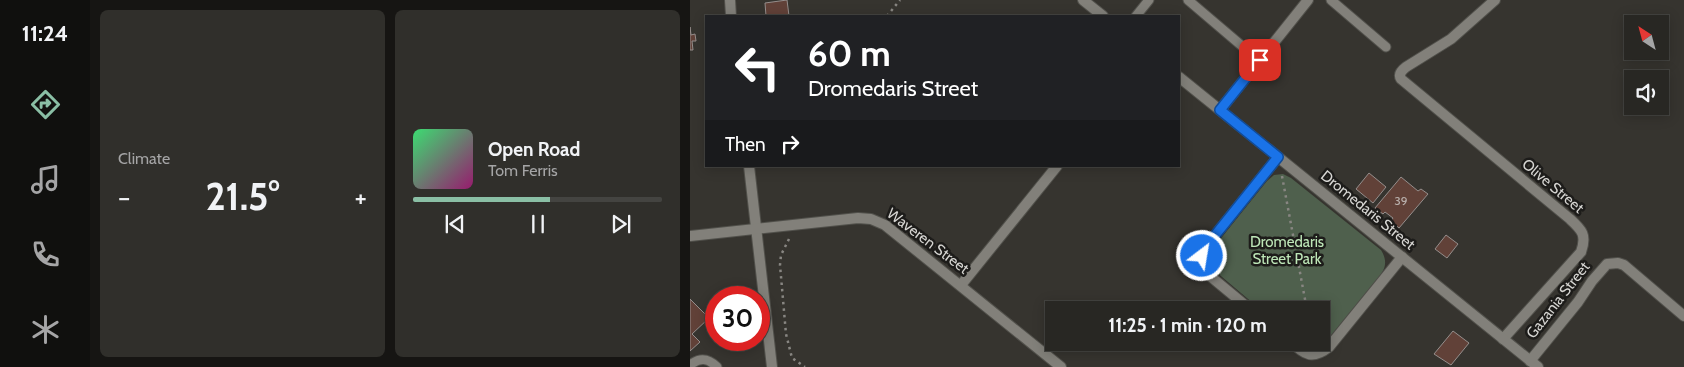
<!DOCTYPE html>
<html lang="en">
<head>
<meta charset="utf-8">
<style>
  :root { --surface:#282723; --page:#302f2b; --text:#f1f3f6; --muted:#a5a5a6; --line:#444441; --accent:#8abfa5 }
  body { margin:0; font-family:Cabin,sans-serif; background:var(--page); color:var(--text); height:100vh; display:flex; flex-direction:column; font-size:19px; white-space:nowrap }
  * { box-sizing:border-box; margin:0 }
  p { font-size:16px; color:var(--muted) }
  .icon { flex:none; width:28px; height:28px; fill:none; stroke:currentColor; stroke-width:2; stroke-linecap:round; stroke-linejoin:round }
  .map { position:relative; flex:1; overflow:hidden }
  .sheet { display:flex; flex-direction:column; gap:10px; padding:10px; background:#161513; width:600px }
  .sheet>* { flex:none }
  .hud { position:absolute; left:15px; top:15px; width:475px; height:152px; border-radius:0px; box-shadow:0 2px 12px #0003,0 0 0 1px var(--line); background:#202124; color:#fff; overflow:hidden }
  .needle { width:32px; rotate:324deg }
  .buttons { position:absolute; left:934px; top:15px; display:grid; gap:10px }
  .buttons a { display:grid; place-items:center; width:45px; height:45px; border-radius:0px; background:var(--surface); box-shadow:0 2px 12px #0003,0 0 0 1px var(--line); font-size:25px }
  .speed { position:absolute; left:15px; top:286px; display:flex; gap:10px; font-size:25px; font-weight:700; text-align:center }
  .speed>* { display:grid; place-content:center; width:65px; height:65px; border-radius:50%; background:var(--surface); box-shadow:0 2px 12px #0003,0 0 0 1px var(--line); line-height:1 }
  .speed .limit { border:8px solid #d22; background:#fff; color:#111 }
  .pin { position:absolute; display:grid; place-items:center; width:42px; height:42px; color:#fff; margin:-21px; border-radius:10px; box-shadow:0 2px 8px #0006 }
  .me { position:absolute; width:55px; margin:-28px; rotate:31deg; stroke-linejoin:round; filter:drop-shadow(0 0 4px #0008) }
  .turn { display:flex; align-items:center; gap:18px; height:105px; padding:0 20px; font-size:22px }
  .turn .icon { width:65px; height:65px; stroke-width:2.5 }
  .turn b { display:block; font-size:35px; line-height:42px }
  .then { display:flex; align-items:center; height:48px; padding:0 20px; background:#0003; gap:10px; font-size:19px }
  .big { font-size:38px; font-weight:700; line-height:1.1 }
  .sheet .tile { flex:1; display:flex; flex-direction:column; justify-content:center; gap:8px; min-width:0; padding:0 18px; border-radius:8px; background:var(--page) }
  .song { display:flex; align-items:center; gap:15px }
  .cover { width:60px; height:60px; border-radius:8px; background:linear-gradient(135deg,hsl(140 70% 55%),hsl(320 70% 35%)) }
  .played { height:5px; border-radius:2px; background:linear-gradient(90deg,var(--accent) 55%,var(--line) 55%) }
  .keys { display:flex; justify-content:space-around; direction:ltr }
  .heat { display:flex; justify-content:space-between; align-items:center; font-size:28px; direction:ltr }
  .sheet .tiles { flex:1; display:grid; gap:10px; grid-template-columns:repeat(2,1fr) }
  .trip { position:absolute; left:355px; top:301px; width:285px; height:50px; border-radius:0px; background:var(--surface); box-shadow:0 2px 12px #0003,0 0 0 1px var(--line); font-weight:700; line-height:50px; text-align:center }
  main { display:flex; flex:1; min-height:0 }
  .dock { display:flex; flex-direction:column; width:90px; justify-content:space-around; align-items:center; background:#10100e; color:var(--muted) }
  .dock .icon { width:35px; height:35px }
  .dock .selected { color:var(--accent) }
  .dock b { font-size:22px; color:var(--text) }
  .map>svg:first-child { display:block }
</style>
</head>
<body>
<main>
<nav class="dock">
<b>11:24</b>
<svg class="icon selected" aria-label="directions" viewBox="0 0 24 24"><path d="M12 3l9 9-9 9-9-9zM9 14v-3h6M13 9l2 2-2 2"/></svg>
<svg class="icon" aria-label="music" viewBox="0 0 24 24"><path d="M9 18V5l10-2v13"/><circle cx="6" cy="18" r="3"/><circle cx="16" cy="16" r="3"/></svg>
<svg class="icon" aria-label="phone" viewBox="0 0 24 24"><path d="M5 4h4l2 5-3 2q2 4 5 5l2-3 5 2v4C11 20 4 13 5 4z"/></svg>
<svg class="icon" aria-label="climate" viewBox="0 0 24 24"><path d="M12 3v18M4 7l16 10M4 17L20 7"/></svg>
</nav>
<section class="sheet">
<div class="tiles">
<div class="tile"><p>Climate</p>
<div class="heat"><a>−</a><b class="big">21.5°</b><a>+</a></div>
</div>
<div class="tile">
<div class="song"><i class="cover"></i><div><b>Open Road</b><p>Tom Ferris</p></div></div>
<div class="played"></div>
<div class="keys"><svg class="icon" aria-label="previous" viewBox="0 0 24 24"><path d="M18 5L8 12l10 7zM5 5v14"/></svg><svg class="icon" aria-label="pause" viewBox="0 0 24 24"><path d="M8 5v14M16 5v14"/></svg><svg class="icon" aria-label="next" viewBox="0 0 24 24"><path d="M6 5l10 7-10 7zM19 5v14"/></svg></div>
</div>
</div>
</section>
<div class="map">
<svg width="994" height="367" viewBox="0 0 994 367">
  <rect width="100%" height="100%" fill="#36342f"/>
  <!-- green -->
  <path fill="#4f604d" d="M 593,174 L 601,178 L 691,250 C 696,258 697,266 691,274 L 638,339 C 630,345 622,347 612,343 L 631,342 L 631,310 L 571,310 L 525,271 L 522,267 L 521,257 L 524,247 L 577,181 L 584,175 Z"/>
  <!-- building -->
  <g fill="#614138" stroke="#958e8c">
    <polygon points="97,0 99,16 76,16 75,3"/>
    <polygon points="0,27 1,35 5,34 6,41 2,41 3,50 0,50"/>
    <polygon points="679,173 696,187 683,203 666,189"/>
    <polygon points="711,177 728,191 731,189 738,194 709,228 701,221 703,218 695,212 693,214 685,208"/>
    <polygon points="756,235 768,244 757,258 745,249"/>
    <polygon points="0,299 19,318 2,334 10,342 0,351"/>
    <polygon points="763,331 779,343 761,365 744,354"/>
  </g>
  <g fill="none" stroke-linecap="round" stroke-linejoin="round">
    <defs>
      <g id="service">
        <polyline points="498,0 552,46"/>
        <polyline points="641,0 696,47"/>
        <polyline points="446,16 459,0"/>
        <path d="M 0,365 C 10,357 18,358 27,367"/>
      </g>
      <g id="minor">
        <polyline points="40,0 41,16"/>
        <polyline points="393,0 413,16"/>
        <path d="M 805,0 L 761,39 L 716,67 C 712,70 708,74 711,79 L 880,219 C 892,230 897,235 891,252 L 813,339"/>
        <polyline points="489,77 848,367"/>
        <polyline points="530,110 618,0"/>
        <polyline points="59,166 82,367"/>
        <polyline points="0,236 168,218 181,219 195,225 371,367"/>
        <polyline points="271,285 367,166"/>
        <path d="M 561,310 L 520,276 C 513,267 511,260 514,249 L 588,157"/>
        <path d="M 601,342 C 616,355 622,360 639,347 L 712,257"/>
        <polyline points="840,361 888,302 902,281 917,264 928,263 934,265 994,316"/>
      </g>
    </defs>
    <!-- service casing -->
    <use href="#service" stroke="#51504b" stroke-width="11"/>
    <!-- minor casing -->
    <use href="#minor" stroke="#51504b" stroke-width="12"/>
    <!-- path -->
    <g stroke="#888682" stroke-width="2.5" stroke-dasharray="2.5 4" stroke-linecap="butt">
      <polyline points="197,16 210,0"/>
      <polyline points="592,176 617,310"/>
      <polyline points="99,239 91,255 90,265 96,334 102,358 115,367"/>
    </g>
    <!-- service -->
    <use href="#service" stroke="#82807a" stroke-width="9"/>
    <!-- minor -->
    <use href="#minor" stroke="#82807a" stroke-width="10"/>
  </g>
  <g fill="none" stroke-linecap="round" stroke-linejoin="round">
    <defs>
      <polyline id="route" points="512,256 514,249 588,157 530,110 570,60"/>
    </defs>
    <!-- route casing -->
    <use href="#route" stroke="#114b97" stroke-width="12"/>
    <!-- route -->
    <use href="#route" stroke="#1a73e8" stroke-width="9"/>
  </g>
  <g text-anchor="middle" stroke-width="5" stroke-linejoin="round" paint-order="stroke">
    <!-- number labels -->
    <g font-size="12" fill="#b9b0ac">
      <text x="711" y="205">39</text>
    </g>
    <!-- street labels -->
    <g font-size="15" fill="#d6d5d2" stroke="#1d1c1a">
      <text transform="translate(863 186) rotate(40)" y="5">Olive Street</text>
      <text transform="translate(678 210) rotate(39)" y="5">Dromedaris Street</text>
      <text transform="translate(238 241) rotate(37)" y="5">Waveren Street</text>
      <text transform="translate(868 300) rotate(-52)" y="5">Gazania Street</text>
    </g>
    <!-- park labels -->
    <g font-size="15" fill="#bee7b8" stroke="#1d1c1a">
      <text x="597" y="247">Dromedaris<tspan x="597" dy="17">Street Park</tspan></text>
    </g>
  </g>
</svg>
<div class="buttons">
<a><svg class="needle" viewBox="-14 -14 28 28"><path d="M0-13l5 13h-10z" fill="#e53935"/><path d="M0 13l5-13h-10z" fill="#a5a5a6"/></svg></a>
<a><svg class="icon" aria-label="sound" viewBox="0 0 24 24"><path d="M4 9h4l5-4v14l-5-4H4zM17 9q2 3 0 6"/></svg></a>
</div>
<div class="speed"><div class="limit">30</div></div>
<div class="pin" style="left:570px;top:60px;background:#d93025"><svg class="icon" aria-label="arrive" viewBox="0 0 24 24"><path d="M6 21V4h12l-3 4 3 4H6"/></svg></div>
<svg class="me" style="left:512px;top:256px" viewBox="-20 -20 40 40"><circle r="17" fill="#1a73e8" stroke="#fff" stroke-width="3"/><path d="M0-11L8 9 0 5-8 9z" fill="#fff"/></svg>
<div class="trip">11:25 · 1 min · 120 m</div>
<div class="hud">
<div class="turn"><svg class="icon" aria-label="left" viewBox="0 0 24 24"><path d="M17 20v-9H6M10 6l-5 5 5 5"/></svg><div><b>60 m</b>Dromedaris Street</div></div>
<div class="then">Then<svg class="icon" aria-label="right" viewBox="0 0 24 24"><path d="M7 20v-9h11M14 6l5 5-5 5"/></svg></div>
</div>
</div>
</main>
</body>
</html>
